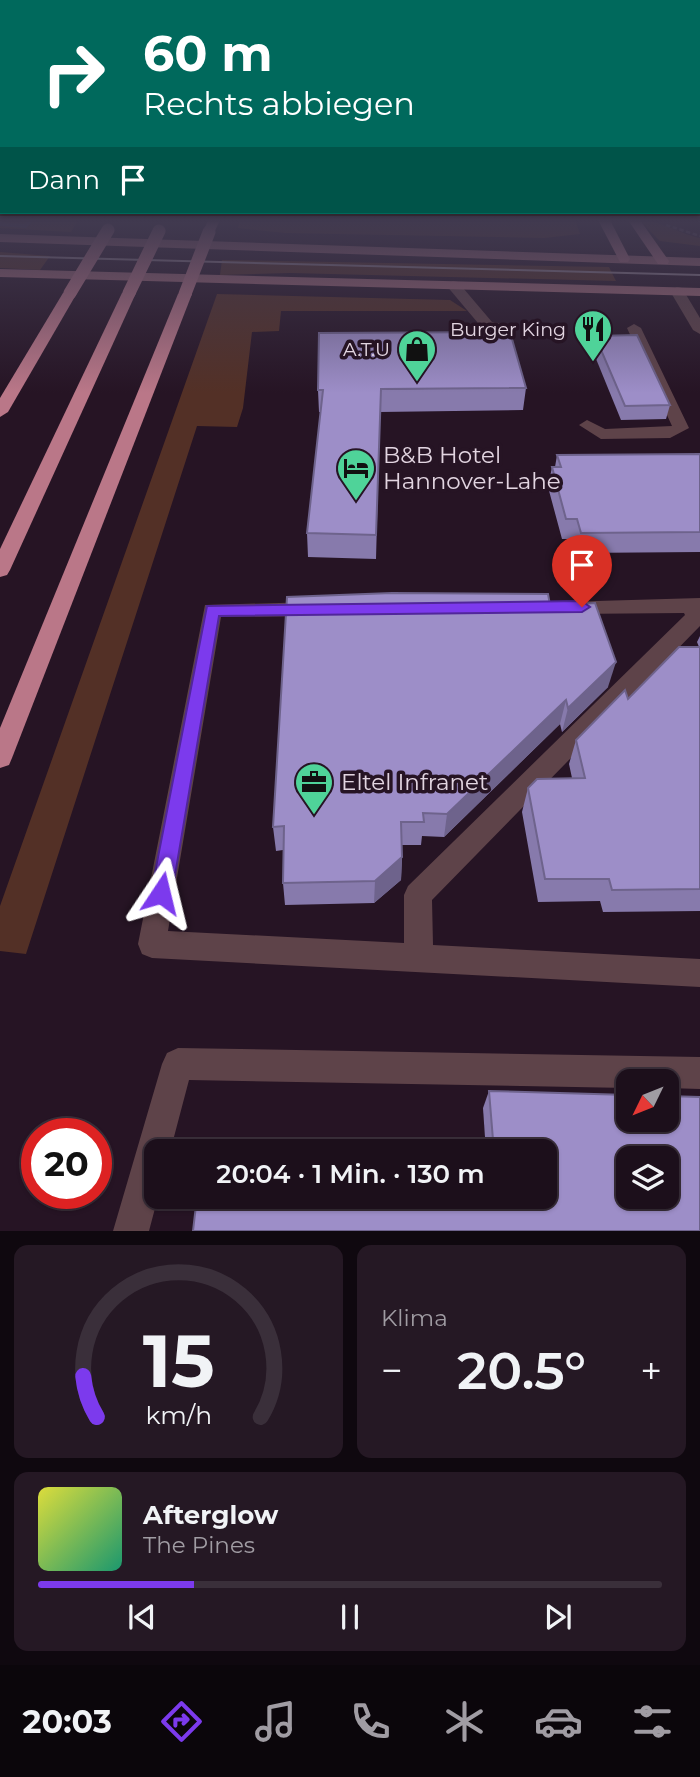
<!DOCTYPE html>
<html lang="de">
<head>
<meta charset="utf-8">
<style>
  :root { --surface:#1c0f1b; --page:#251824; --text:#f1f3f6; --muted:#a09ca3; --line:#3a2f3a; --accent:#7c3aed }
  body { margin:0; font-family:Montserrat,sans-serif; background:var(--page); color:var(--text); height:100vh; display:flex; flex-direction:column; font-size:26px; white-space:nowrap }
  * { box-sizing:border-box; margin:0 }
  p { font-size:23px; color:var(--muted) }
  .icon { flex:none; width:38px; height:38px; fill:none; stroke:currentColor; stroke-width:2; stroke-linecap:round; stroke-linejoin:round }
  .map { position:relative; height:1231px; overflow:hidden }
  .panel { display:flex; flex-direction:column; gap:14px; padding:14px; background:#0f080f; flex:1 }
  .panel>* { flex:none }
  .guide { position:absolute; left:0px; top:0px; width:700px; height:214px; box-shadow:0 2px 5px #0004,0 0 0 2px var(--line); background:#00695c; color:#fff; overflow:hidden }
  .needle { width:46px; rotate:227deg }
  .buttons { position:absolute; left:616px; top:1069px; display:grid; gap:14px }
  .buttons a { display:grid; place-items:center; width:63px; height:63px; border-radius:14px; background:var(--surface); box-shadow:0 2px 5px #0004,0 0 0 2px var(--line); font-size:35px }
  .speed { position:absolute; left:21px; top:1118px; display:flex; gap:14px; font-size:35px; font-weight:700; text-align:center }
  .speed>* { display:grid; place-content:center; width:91px; height:91px; border-radius:50%; background:var(--surface); box-shadow:0 2px 5px #0004,0 0 0 2px var(--line); line-height:1 }
  .speed .limit { border:10px solid #d22; background:#fff; color:#111 }
  .pin { position:absolute; display:grid; place-items:center; width:60px; height:60px; color:#fff; margin:-72px -30px; border-radius:50% 50% 50% 0; rotate:-45deg; box-shadow:0 0 7px #0007 }
  .pin .icon { rotate:45deg }
  .me { position:absolute; width:77px; margin:-38px; rotate:10deg; stroke-linejoin:round; filter:drop-shadow(0 0 5px #0008) }
  .turn { display:flex; align-items:center; gap:24px; height:147px; padding:0 28px; font-size:32px }
  .turn .icon { width:91px; height:91px; stroke-width:2.5 }
  .turn b { display:block; font-size:49px; line-height:60px }
  .then { display:flex; align-items:center; height:66px; padding:0 28px; background:#0003; gap:14px; font-size:26px }
  .big { font-size:52px; font-weight:600; line-height:1.1 }
  .panel .tile { flex:1; display:flex; flex-direction:column; justify-content:center; gap:10px; min-width:0; padding:0 24px; border-radius:14px; background:var(--page) }
  .panel .dial { align-items:center; gap:0 }
  .dial svg { height:182px; overflow:visible; fill:none; stroke:var(--line); stroke-width:7; stroke-linecap:round; text-anchor:middle }
  .dial text { fill:var(--text); stroke:none }
  .song { display:flex; align-items:center; gap:21px }
  .cover { width:84px; height:84px; border-radius:10px; background:linear-gradient(135deg,hsl(60 70% 55%),hsl(160 70% 35%)) }
  .played { height:7px; border-radius:4px; background:linear-gradient(90deg,var(--accent) 25%,var(--line) 25%) }
  .keys { display:flex; justify-content:space-around; direction:ltr }
  .heat { display:flex; justify-content:space-between; align-items:center; font-size:38px; direction:ltr }
  .panel .tiles { flex:1; display:grid; gap:14px; grid-template-columns:1fr 1fr }
  .tile:last-child { grid-column:span 2 }
  .trip { position:absolute; left:144px; top:1139px; width:413px; height:70px; border-radius:14px; background:var(--surface); box-shadow:0 2px 5px #0004,0 0 0 2px var(--line); font-weight:600; line-height:70px; text-align:center }
  .tabs { display:flex; height:112px; justify-content:space-around; align-items:center; background:#0b060b; color:var(--muted) }
  .tabs .icon { width:49px; height:49px }
  .tabs .active { color:var(--accent) }
  .tabs b { font-size:32px; color:var(--text) }
  .map>svg:first-child { display:block }
</style>
</head>
<body>
<div class="map">
<svg width="700" height="1231" viewBox="0 0 700 1231">
  <rect width="100%" height="100%" fill="#261424"/>
  <!-- green -->
  <g fill="#533026">
    <polygon points="0,220 78,220 71,232 0,228"/>
    <polygon points="240,220 575,220 580,234 544,238 285,233 238,228"/>
    <path d="M 639,220 C 660,220 679,234 700,238 L 700,246 L 660,241 Z"/>
    <polygon points="0,252 50,256 40,270 0,268"/>
    <polygon points="222,260 609,267 616,281 290,273 220,275"/>
    <polygon points="217,294 450,300 467,311 281,311 279,331 252,332 243,408 237,427 197,426 26,954 0,951 0,906"/>
  </g>
  <g fill="none" stroke-linecap="round" stroke-linejoin="round">
    <!-- stream -->
    <polygon fill="#444262" fill-rule="evenodd" points="28,220 34,220 26,228 0,226 0,222 24,224"/>
    <!-- path -->
    <polyline stroke="#645362" stroke-width="2.5" stroke-dasharray="4.5 2.5" stroke-linecap="butt" points="666,225 700,236"/>
    <!-- minor -->
    <g fill="#5e4349" fill-rule="evenodd">
      <polygon points="453,281 458,282 492,322 512,325 512,331 483,329 446,285"/>
      <polygon points="677,287 682,288 700,318 700,334 693,330 670,291"/>
      <polygon points="634,324 641,328 689,428 670,438 601,439 579,425 587,420 605,429 672,426 627,328"/>
      <polygon points="700,598 700,626 432,900 433,945 700,959 700,987 152,958 142,954 138,944 205,605 313,602 320,604 323,609 320,614 313,616 221,617 168,931 404,943 404,895 408,886 685,615 684,613 569,614 562,612 559,607 562,602"/>
      <polygon points="178,1048 700,1057 700,1089 667,1088 667,1082 628,1082 628,1088 189,1080 170,1152 156,1152 158,1197 149,1231 113,1231 162,1064 167,1053"/>
    </g>
    <!-- major -->
    <g fill="#a06976" fill-rule="evenodd">
      <polygon points="0,234 700,258 700,266 0,242"/>
      <polygon points="0,269 700,288 700,296 0,277"/>
    </g>
    <!-- highway -->
    <g fill="#ba7788" fill-rule="evenodd">
      <polygon points="208,220 220,220 213,235 209,236 203,232"/>
      <polygon points="598,220 610,220 630,259 628,262 620,262"/>
      <polygon points="628,220 640,220 669,261 668,264 658,264"/>
      <polygon points="70,289 77,293 8,412 0,417 0,398 63,293"/>
      <polygon points="129,289 136,293 10,570 7,575 0,577 0,549 122,293"/>
      <polygon points="185,290 192,294 12,758 9,765 0,768 0,728 178,294"/>
    </g>
    <!-- tram -->
    <polyline stroke="#958693" stroke-width="2" points="0,256 700,275"/>
    <!-- highway-bridge -->
    <g stroke="#ba7788" stroke-width="13">
      <polyline points="70,293 108,230"/>
      <polyline points="129,293 159,231"/>
      <polyline points="185,294 209,232"/>
    </g>
  </g>
  <!-- wall -->
  <g fill="#877aac">
    <polygon points="595,336 670,405 666,419 621,420 592,349"/>
    <polygon points="526,388 523,410 380,412 376,559 308,557 307,533 321,412 319,412 318,390"/>
    <polygon points="700,454 700,552 576,553 572,539 562,539 548,487 552,467 555,467 557,455"/>
    <polygon points="550,605 608,687 562,732 560,724 444,837 422,836 421,845 402,845 402,857 401,880 374,903 285,905 283,883 283,850 276,851 273,827"/>
    <polygon points="700,636 700,911 603,912 600,901 538,902 522,812 528,788 572,778 569,764 576,740 699,647 697,642"/>
    <polygon points="489,1091 544,1152 486,1152 483,1108"/>
  </g>
  <!-- shaded-wall -->
  <g fill="#6e638c">
    <polygon points="616,662 608,687 562,732 568,708"/>
    <polygon points="566,700 560,724 444,837 447,814"/>
    <polygon points="402,857 401,880 374,903 375,881"/>
  </g>
  <!-- building -->
  <g fill="#9d8ec8" stroke="#6e638c" stroke-width="2" fill-rule="evenodd">
    <polygon points="510,332 526,388 381,389 376,535 307,533 323,390 318,390 319,333"/>
    <polygon points="637,335 670,405 625,406 595,336"/>
    <polygon points="700,454 700,532 581,533 577,519 566,519 552,467 561,467 557,455"/>
    <polygon points="392,593 548,594 550,605 595,603 616,662 568,708 566,700 447,814 423,813 424,822 401,822 402,857 375,881 283,883 284,826 273,827 287,597"/>
    <polygon points="679,647 700,647 700,889 612,890 609,879 545,879 528,788 537,779 585,778 576,740 625,690 628,699"/>
    <path d="M 489,1091 L 628,1095 L 628,1120 L 667,1120 L 667,1096 L 700,1097 L 700,1231 L 193,1231 L 197,1197 L 544,1197 L 544,1152 L 494,1152 ZM 628,1158 L 667,1158 L 667,1197 L 628,1197 Z"/>
    <polygon points="203,1148 335,1152 202,1152"/>
  </g>
  <!-- sky -->
  <linearGradient id="sky" x2="0" y2="1"><stop stop-color="#150b14"/><stop offset="0.56" stop-color="#413a50"/><stop offset="1" stop-color="#413a50" stop-opacity="0"/></linearGradient>
  <rect width="700" height="393" fill="url(#sky)"/>
  <!-- route -->
  <polygon fill="#7c3aed" stroke="#51269a" stroke-width="2" points="582,601 590,607 582,612 219,616 172,893 169,900 161,902 154,900 151,893 207,606"/>
  <!-- icons -->
  <defs>
    <symbol id="restaurant-pin" viewBox="-11 -11 22 30"><path d="M0 17L-7.5 6A9.5 9.5 0 1 1 7.5 6Z" fill="#4fd399" stroke="#261424"/><path d="M-5-6h1v4h1v-4h1v4h1v-4h1v5L-1.5 .5V6h-2V.5L-5-1ZM5-6V6H3V1.5H1.5Q1.5-4 5-6Z" fill="#111"/></symbol>
    <symbol id="shop-pin" viewBox="-11 -11 22 30"><path d="M0 17L-7.5 6A9.5 9.5 0 1 1 7.5 6Z" fill="#4fd399" stroke="#261424"/><path d="M-5-2.5h2.3a2.7 3.5 0 0 1 5.4 0H5L5.5 6h-11ZM-1.5-2.5h3a1.5 2.3 0 0 0-3 0Z" fill="#111"/></symbol>
    <symbol id="hotel-pin" viewBox="-11 -11 22 30"><path d="M0 17L-7.5 6A9.5 9.5 0 1 1 7.5 6Z" fill="#4fd399" stroke="#261424"/><path d="M-6-4.5h1.5V1H6V5H4.5V3h-9V5H-6ZM-4 0a1.8 1.8 0 1 1 3.6 0ZM.5 0V-2.5h3Q6-2.5 6 0Z" fill="#111"/></symbol>
    <symbol id="office-pin" viewBox="-11 -11 22 30"><path d="M0 17L-7.5 6A9.5 9.5 0 1 1 7.5 6Z" fill="#4fd399" stroke="#261424"/><path d="M-6-3h4V-5.5h4V-3h4V5H-6ZM-1-4.5V-3h2v-1.5ZM-6 0V1H6V0Z" fill="#111"/></symbol>
  </defs>
  <g fill-rule="evenodd">
    <use href="#restaurant-pin" x="571" y="307" width="44" height="60"/>
    <use href="#shop-pin" x="395" y="327" width="44" height="60"/>
    <use href="#hotel-pin" x="334" y="446" width="44" height="60"/>
    <use href="#office-pin" x="292" y="760" width="44" height="60"/>
  </g>
  <g text-anchor="middle" stroke-width="7" stroke-linejoin="round" paint-order="stroke">
    <!-- far-poi labels -->
    <g font-size="19" fill="#e2d5e1" stroke="#261424" text-anchor="end">
      <text x="566" y="336">Burger King</text>
      <text x="390" y="356">A.T.U</text>
    </g>
    <!-- poi labels -->
    <g font-size="23" fill="#e2d5e1" stroke="#261424" text-anchor="start">
      <text x="383" y="463">B&amp;B Hotel<tspan x="383" dy="26">Hannover-Lahe</tspan></text>
      <text x="341" y="790">Eltel Infranet</text>
    </g>
  </g>
</svg>
<div class="buttons">
<a><svg class="needle" viewBox="-14 -14 28 28"><path d="M0-13l5 13h-10z" fill="#e53935"/><path d="M0 13l5-13h-10z" fill="#a09ca3"/></svg></a>
<a><svg class="icon" aria-label="layers" viewBox="0 0 24 24"><path d="M12 4l9 5-9 5-9-5zM3 14l9 5 9-5"/></svg></a>
</div>
<div class="speed"><div class="limit">20</div></div>
<div class="pin" style="left:582px;top:607px;background:#d93025"><svg class="icon" aria-label="arrive" viewBox="0 0 24 24"><path d="M6 21V4h12l-3 4 3 4H6"/></svg></div>
<svg class="me" style="left:161px;top:893px" viewBox="-20 -20 40 40"><path d="M0-17L14 15 0 8-14 15z" fill="#7c3aed" stroke="#fff" stroke-width="4"/></svg>
<div class="trip">20:04 · 1 Min. · 130 m</div>
<div class="guide">
<div class="turn"><svg class="icon" aria-label="right" viewBox="0 0 24 24"><path d="M7 20v-9h11M14 6l5 5-5 5"/></svg><div><b>60 m</b>Rechts abbiegen</div></div>
<div class="then">Dann<svg class="icon" aria-label="arrive" viewBox="0 0 24 24"><path d="M6 21V4h12l-3 4 3 4H6"/></svg></div>
</div>
</div>
<section class="panel">
<div class="tiles">
<div class="tile dial"><svg viewBox="0 0 100 80">
<path d="M14 69A42 42 0 1 1 86 69"/>
<path d="M14 69A42 42 0 0 1 8 51" stroke="#7c3aed"/>
<text x="50" y="56" font-size="32" font-weight="700">15</text>
<text x="50" y="72" font-size="11">km/h</text>
</svg></div>
<div class="tile"><p>Klima</p>
<div class="heat"><a>−</a><b class="big">20.5°</b><a>+</a></div>
</div>
<div class="tile">
<div class="song"><i class="cover"></i><div><b>Afterglow</b><p>The Pines</p></div></div>
<div class="played"></div>
<div class="keys"><svg class="icon" aria-label="previous" viewBox="0 0 24 24"><path d="M18 5L8 12l10 7zM5 5v14"/></svg><svg class="icon" aria-label="pause" viewBox="0 0 24 24"><path d="M8 5v14M16 5v14"/></svg><svg class="icon" aria-label="next" viewBox="0 0 24 24"><path d="M6 5l10 7-10 7zM19 5v14"/></svg></div>
</div>
</div>
</section>
<nav class="tabs">
<b>20:03</b>
<svg class="icon active" aria-label="directions" viewBox="0 0 24 24"><path d="M12 3l9 9-9 9-9-9zM9 14v-3h6M13 9l2 2-2 2"/></svg>
<svg class="icon" aria-label="music" viewBox="0 0 24 24"><path d="M9 18V5l10-2v13"/><circle cx="6" cy="18" r="3"/><circle cx="16" cy="16" r="3"/></svg>
<svg class="icon" aria-label="phone" viewBox="0 0 24 24"><path d="M5 4h4l2 5-3 2q2 4 5 5l2-3 5 2v4C11 20 4 13 5 4z"/></svg>
<svg class="icon" aria-label="climate" viewBox="0 0 24 24"><path d="M12 3v18M4 7l16 10M4 17L20 7"/></svg>
<svg class="icon" aria-label="car" viewBox="0 0 24 24"><path d="M5 17H2v-5l4-1 3-4h7l3 4 3 1v5h-3M9 17h6M6 11h13"/><circle cx="7" cy="17" r="2"/><circle cx="17" cy="17" r="2"/></svg>
<svg class="icon" aria-label="filters" viewBox="0 0 24 24"><path d="M4 7h16M4 17h16"/><circle cx="9" cy="7" r="2"/><circle cx="15" cy="17" r="2"/></svg>
</nav>
</body>
</html>
